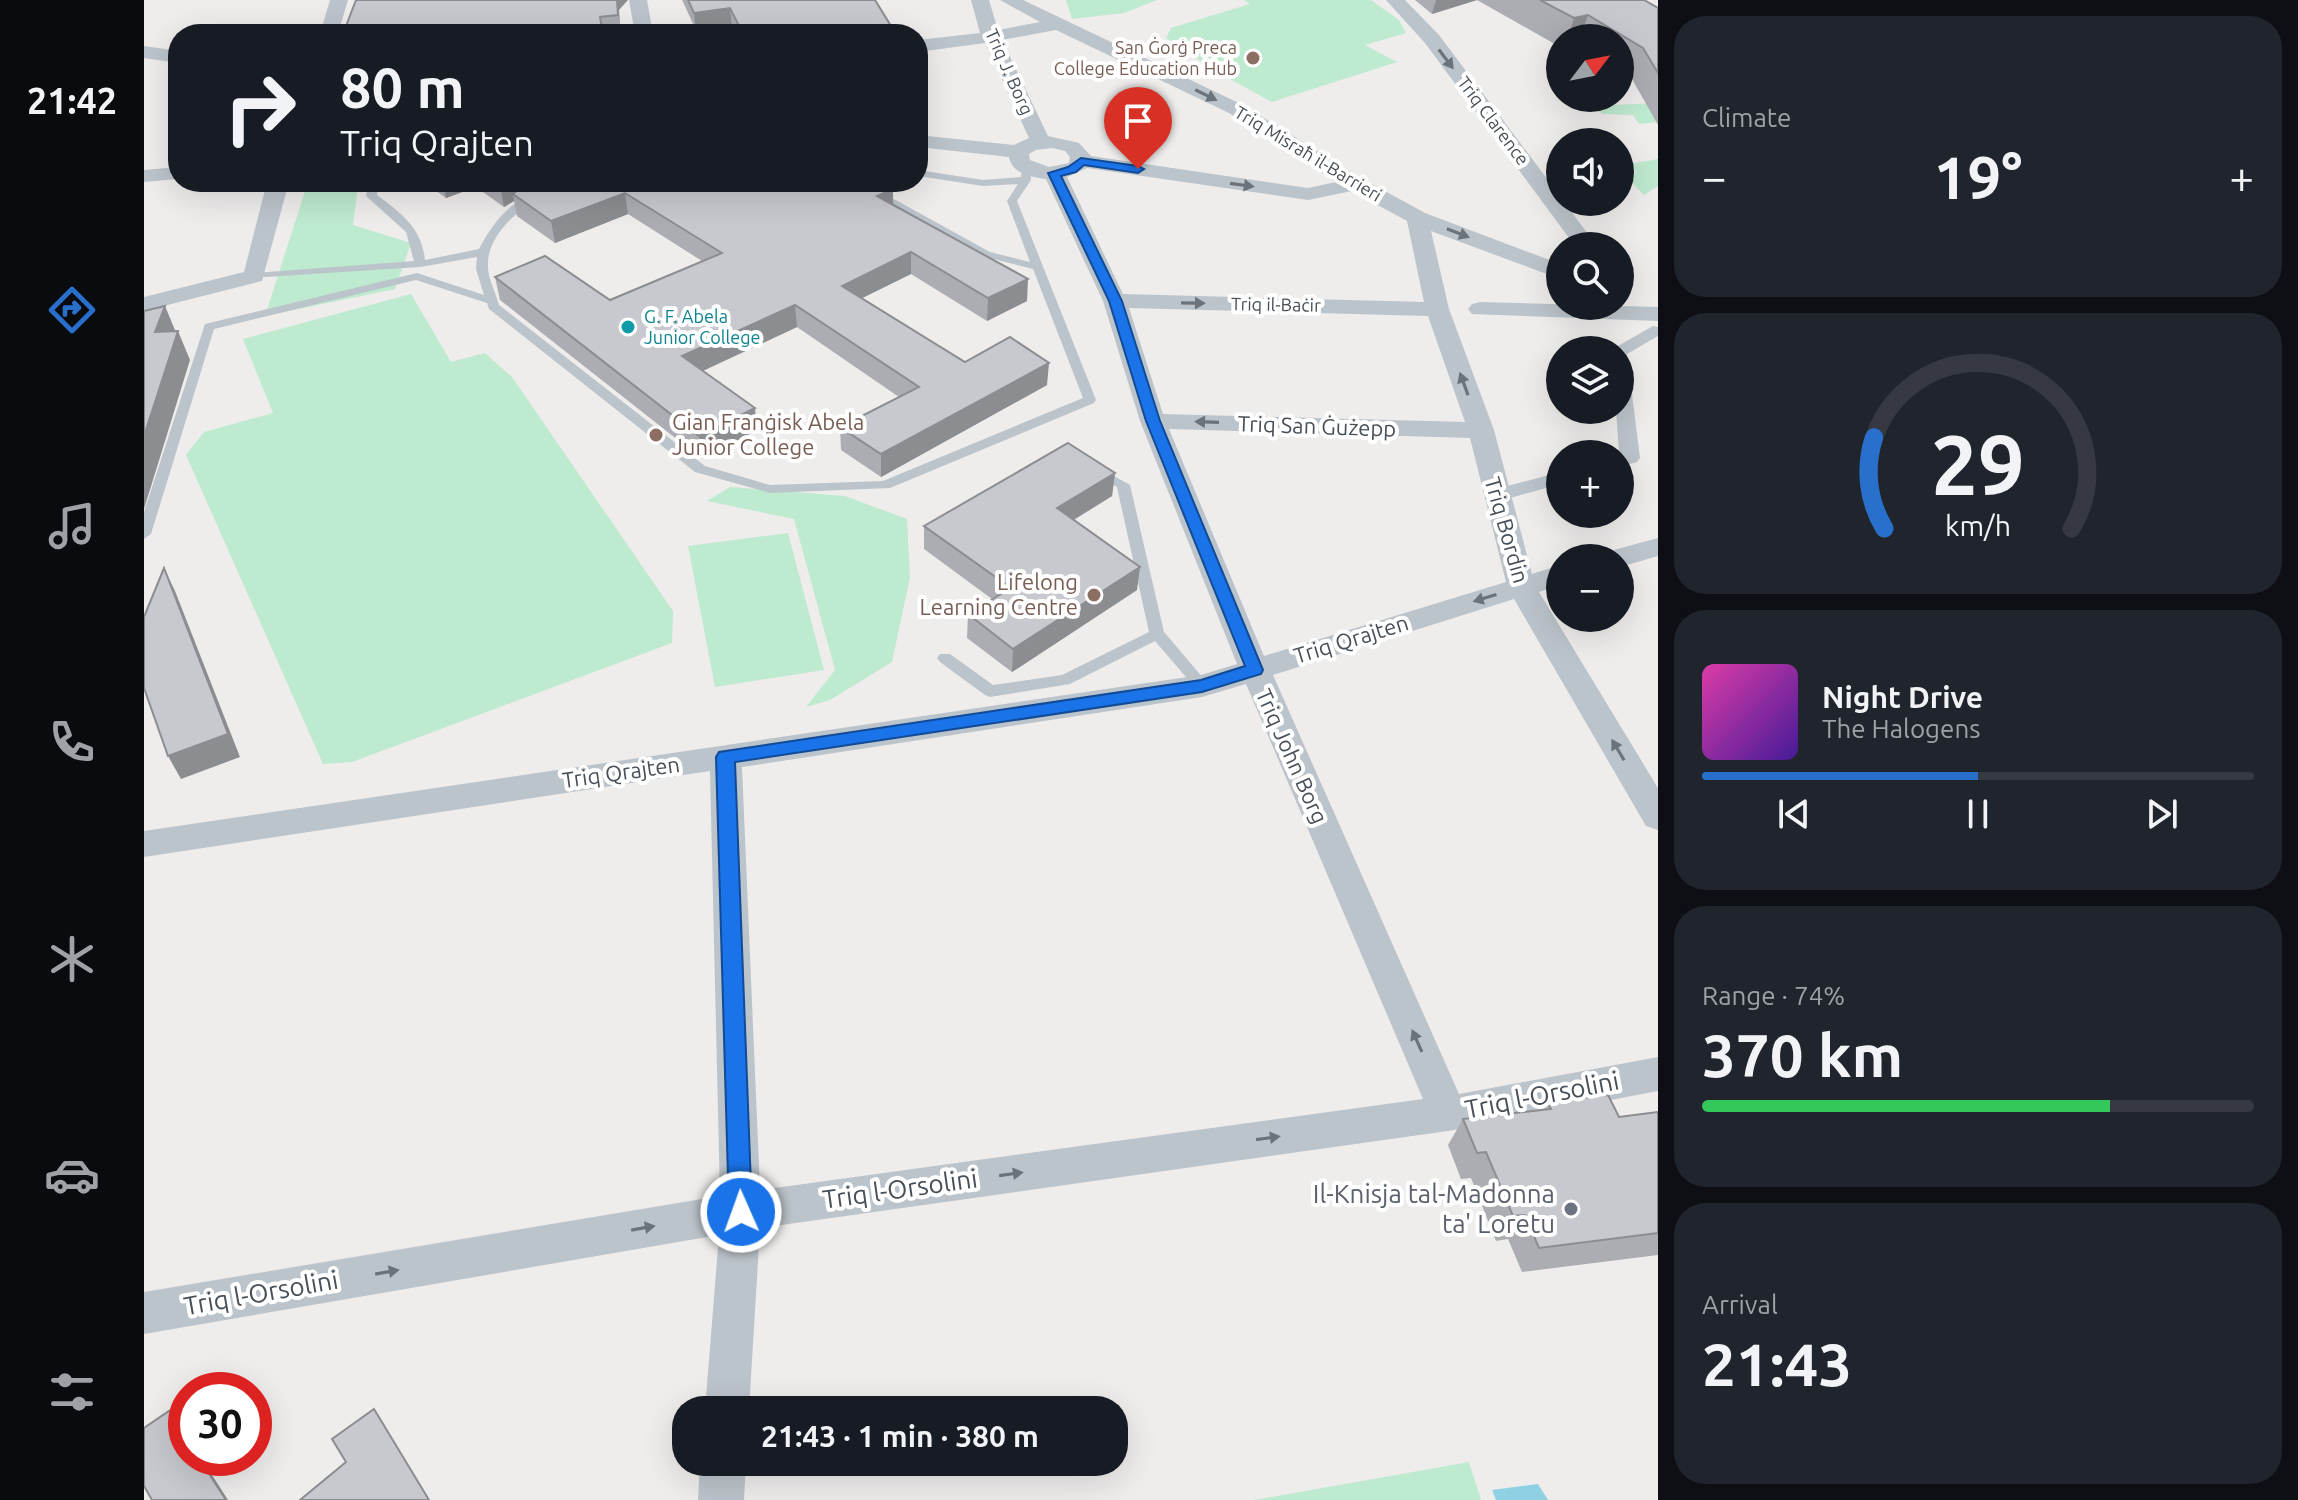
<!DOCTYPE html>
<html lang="en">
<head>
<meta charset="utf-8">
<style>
  :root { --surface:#171b24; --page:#20242c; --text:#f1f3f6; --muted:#9ea1a6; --line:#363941; --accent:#2970cd }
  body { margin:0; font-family:Ubuntu,sans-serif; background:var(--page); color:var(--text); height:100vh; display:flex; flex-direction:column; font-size:30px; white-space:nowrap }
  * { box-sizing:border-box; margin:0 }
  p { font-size:26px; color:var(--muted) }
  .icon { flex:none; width:44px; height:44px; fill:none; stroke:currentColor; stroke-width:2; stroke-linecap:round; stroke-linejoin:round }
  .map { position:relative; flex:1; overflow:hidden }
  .drawer { display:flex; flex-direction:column; gap:16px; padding:16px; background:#0d0f14; width:640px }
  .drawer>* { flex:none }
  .hud { position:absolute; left:24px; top:24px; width:760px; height:168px; border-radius:32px; box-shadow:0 8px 32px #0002; background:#171b24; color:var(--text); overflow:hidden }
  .needle { width:52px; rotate:58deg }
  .buttons { position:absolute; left:1402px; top:24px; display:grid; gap:16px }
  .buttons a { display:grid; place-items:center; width:88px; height:88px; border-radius:50%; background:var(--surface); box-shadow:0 8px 32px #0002; font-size:40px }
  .speed { position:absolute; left:24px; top:1372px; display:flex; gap:16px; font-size:40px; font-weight:700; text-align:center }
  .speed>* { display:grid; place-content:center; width:104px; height:104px; border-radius:50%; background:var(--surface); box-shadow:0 8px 32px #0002; line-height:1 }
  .speed .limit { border:12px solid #d22; background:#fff; color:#111 }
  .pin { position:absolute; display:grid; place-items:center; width:68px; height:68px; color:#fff; margin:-82px -34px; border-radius:50% 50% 50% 0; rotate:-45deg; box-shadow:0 0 8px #0007 }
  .pin .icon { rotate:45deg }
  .me { position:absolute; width:88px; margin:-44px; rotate:358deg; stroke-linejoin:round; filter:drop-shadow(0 0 6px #0008) }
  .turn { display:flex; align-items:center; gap:28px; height:168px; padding:0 40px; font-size:36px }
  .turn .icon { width:104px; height:104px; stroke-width:2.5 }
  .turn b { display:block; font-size:56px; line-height:68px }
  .big { font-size:60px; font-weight:600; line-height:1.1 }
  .drawer .card { flex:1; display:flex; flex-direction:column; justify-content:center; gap:12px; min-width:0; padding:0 28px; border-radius:32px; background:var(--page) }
  .drawer .dial { align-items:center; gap:0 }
  .dial svg { height:208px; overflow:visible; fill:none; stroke:var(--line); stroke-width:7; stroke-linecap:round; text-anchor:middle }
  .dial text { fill:var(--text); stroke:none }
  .song { display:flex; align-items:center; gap:24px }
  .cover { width:96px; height:96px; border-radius:12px; background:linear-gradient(135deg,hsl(320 70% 55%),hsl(260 70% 35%)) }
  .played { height:8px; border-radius:4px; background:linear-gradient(90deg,var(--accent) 50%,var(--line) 50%) }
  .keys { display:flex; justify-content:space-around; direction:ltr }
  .heat { display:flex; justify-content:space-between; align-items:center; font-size:44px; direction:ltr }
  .charge { height:12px; border-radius:6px; background:linear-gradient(90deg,#34c759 74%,var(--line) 0) }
  .trip { position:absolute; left:528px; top:1396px; width:456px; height:80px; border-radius:32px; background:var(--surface); box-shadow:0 8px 32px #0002; font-weight:600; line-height:80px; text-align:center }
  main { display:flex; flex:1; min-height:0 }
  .menu { display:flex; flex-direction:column; width:144px; justify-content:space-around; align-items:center; background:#090b0e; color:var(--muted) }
  .menu .icon { width:56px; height:56px }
  .menu .active { color:var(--accent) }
  .menu b { font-size:36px; color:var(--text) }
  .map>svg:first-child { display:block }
</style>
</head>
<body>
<main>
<nav class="menu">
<b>21:42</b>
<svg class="icon active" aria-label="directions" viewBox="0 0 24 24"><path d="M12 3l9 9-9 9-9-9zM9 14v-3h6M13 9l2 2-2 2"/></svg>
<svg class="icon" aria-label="music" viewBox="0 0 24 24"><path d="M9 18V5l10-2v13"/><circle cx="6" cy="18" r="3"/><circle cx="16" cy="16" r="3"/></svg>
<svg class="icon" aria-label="phone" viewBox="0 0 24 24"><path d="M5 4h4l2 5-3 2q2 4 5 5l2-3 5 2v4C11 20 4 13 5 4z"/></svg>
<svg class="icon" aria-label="climate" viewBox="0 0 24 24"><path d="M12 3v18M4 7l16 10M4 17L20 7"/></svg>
<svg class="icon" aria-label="car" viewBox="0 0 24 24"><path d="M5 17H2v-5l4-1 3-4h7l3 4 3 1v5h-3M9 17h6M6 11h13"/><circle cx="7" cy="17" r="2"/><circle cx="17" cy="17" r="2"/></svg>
<svg class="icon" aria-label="filters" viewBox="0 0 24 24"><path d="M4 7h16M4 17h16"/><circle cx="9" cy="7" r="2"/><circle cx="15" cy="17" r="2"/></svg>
</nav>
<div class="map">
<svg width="1514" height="1500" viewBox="0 0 1514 1500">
  <rect width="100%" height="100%" fill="#efecec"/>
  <!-- green -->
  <g fill="#beeacf">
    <polygon points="922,0 1013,0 980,13 928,19"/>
    <polygon points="1100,0 1227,0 1255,20 1262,33 1221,45 1253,62 1128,102 1073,72 1022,38 1027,28 1106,4"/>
    <polygon points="1514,103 1514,122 1495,124 1489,115 1459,114 1445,106"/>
    <polygon points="1514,159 1514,186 1500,195 1479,174 1492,173 1486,164"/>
    <polygon points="164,182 205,182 214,186 209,225 267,243 251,289 121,316"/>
    <polygon points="267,294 307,362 341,353 368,377 529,611 528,643 208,762 179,764 42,455 60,432 129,413 99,339"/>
    <polygon points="586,487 701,496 763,519 766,577 748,662 686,700 662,707 691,670 650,519 563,501"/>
    <polygon points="644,533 680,670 571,687 544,546"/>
    <polygon points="1325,1462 1337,1500 1110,1500"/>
  </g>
  <!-- water -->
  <polygon fill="#8ed1e3" points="1394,1484 1404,1500 1352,1500 1348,1490"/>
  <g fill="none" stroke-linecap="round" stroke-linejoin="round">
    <!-- service -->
    <g fill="#bcc4cb" fill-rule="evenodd">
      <path d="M 878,166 L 887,168 L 887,180 L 873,201 L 952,400 L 950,403 L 746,488 L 626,493 L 551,472 L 345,309 L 343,303 L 272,280 L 70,329 L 7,534 L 0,539 L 0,512 L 61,324 L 273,273 L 340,295 L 332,269 L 333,257 L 276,267 L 106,278 L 106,274 L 110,273 L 270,261 L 262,232 L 222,196 L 225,182 L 235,182 L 233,195 C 257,213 278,228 281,260 L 335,249 C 345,229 367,196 392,197 L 392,201 C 369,213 342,239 344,267 C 344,280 352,292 355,305 L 561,466 L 626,485 L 739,481 L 939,398 L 889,269 L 838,256 L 731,197 L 722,182 L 732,182 L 739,193 L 846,252 L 886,262 L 863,201 L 874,184 L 839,186 L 774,176 L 774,170 L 839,180 L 877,177 Z"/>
      <polygon points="954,467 986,485 1020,632 1066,686 1063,690 1053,690 1011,641 926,684 846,697 841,695 796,662 793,658 796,654 806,654 849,685 918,675 1005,632 973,487 949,474 949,468"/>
    </g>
    <!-- pedestrian -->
    <g fill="#bcc4cb" fill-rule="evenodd">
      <polygon points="1509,326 1514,327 1514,336 1483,354 1496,458 1493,462 1476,467 1472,410 1476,410 1476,350 1467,350"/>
      <polygon points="1416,472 1416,484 1352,502 1342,496 1345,491"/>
    </g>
    <!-- minor -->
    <g fill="#bcc4cb" fill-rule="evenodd">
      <polygon points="186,0 204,0 194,34 176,34"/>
      <polygon points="485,0 503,0 509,34 491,34"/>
      <path d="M 827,0 L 845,0 L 854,30 L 896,22 L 856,0 L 879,0 L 1099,105 L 1219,179 L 1281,213 L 1416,264 L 1416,279 L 1287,231 L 1305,309 L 1350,430 L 1388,574 L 1416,565 L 1416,585 L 1395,592 L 1514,788 L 1514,830 L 1502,826 L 1370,599 L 1129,675 L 1315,1094 L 1514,1057 L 1514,1091 L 1304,1131 L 616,1228 L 605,1410 L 561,1410 L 575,1235 L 0,1334 L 0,1292 L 576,1196 L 566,771 L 0,857 L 0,831 L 1057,675 L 1093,664 L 996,421 L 959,301 L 902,179 C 887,177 868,174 865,157 L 774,147 L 774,135 L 870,145 L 885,138 L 841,43 L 774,52 L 774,40 L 836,33 ZM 912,30 L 1085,113 L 1192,182 L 1164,188 L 947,156 L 935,143 L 904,136 L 858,40 ZM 908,148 L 921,151 L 926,157 L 925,163 L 905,167 L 886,160 L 885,154 L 892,150 ZM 943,168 L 1164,200 L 1208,191 L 1263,221 L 1280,302 L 979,294 L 923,177 ZM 985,308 L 1284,316 L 1321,422 L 1019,414 ZM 1025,429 L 1326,438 L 1362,582 L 1120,656 ZM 1102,684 L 1279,1099 L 616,1190 L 598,767 L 1058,697 Z"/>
      <polygon points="1242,0 1261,0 1295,35 1416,196 1416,202 1420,202 1453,246 1431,246 1281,43"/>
      <polygon points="0,46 34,51 34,63 0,58"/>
      <polygon points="34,167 34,179 0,182 0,170"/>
      <polygon points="123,182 145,182 118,281 0,311 0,297 100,272"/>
      <polygon points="1336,302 1514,307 1514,321 1328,314 1324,309 1328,304"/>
      <polygon points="1514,538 1514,556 1476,567 1476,558 1462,558 1466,551"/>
      <polygon points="556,1462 602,1462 600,1500 554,1500"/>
    </g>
  </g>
  <!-- wall -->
  <g fill="#abadb2">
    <polygon points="538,0 731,0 747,26 748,34 592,34 588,26 552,30"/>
    <polygon points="1271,0 1500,0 1514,8 1514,125 1488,79 1476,72 1476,38 1416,38 1416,47 1333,0 1288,14"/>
    <polygon points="475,10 476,33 199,34"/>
    <polygon points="280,182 737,182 749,205 883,301 843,321 767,274 718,298 821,362 903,385 737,477 697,450 696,427 755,397 653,327 559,371 613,430 558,459 356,300 351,277 466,300 558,261 484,214 411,243 373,216 370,201 360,207 332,187 302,198"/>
    <polygon points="971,473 968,496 930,520 993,590 868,672 823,638 824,614 848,599 780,549 780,526"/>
    <polygon points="1403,1102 1475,1117 1514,1112 1514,1255 1378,1272 1364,1239 1352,1241 1327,1178 1317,1179 1304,1145 1319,1119 1399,1110"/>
  </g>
  <!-- shaded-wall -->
  <g fill="#8b8d91">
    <polygon points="473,0 484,0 475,10 476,33"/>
    <polygon points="1292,0 1333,0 1288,14"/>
    <polygon points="586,8 588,26 552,30 550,13"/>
    <polygon points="1444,15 1436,38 1424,38 1430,18"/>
    <polygon points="747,26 748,34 677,34"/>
    <polygon points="299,182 331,182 332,187 302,198"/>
    <polygon points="361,182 415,182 369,194 370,201 360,207 356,185"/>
    <polygon points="749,189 749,210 733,196"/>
    <polygon points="481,193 484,214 411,243 407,221"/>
    <polygon points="767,252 767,274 698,308 698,286"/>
    <polygon points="884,279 883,301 843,321 844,298"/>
    <polygon points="651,305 653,327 541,379 538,356"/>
    <polygon points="21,306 33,335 11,332"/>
    <polygon points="34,331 46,360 0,509 0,436"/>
    <polygon points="905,363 903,385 737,477 737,454"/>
    <polygon points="611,408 613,430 558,459 555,436"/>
    <polygon points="971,473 968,496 911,531 913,508"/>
    <polygon points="996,567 993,590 868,672 869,649"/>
    <polygon points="20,568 31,591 96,757 37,779 24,756"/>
    <polygon points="25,1411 31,1416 42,1434 42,1437"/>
    <polygon points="55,1458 57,1458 84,1500 82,1500"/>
  </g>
  <!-- building -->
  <g fill="#c7c9cf" stroke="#8b8d91" stroke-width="2">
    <polygon points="212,0 473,0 474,15 456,17 459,34 199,34"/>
    <polygon points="544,0 731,0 747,26 677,34 599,34 586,8 550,13"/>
    <polygon points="1396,0 1500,0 1514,8 1514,73 1499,48 1444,15 1430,18"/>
    <polygon points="389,182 737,182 749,189 733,196 884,279 844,298 767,252 698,286 821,362 866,337 905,363 737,454 696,427 775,387 651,305 538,356 611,408 555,436 351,277 401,256 466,300 578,253 481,193 407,221 369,194 379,186"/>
    <polygon points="21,306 11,332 34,331 0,436 0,311"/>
    <polygon points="924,443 971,473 913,508 996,567 869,649 824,614 867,588 780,526"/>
    <polygon points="20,568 84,734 24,756 0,688 0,617"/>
    <polygon points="1464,1095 1475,1117 1514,1112 1514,1233 1395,1248 1381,1215 1369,1216 1342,1152 1333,1153 1319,1119 1407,1109 1403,1102"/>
    <polygon points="230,1409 285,1500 156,1500 202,1462 188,1439"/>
    <polygon points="25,1411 42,1437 42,1458 55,1458 82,1500 8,1500 0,1486 0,1428"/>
  </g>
  <!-- one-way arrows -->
  <defs><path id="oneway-solid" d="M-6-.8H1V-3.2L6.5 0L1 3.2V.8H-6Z" transform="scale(2)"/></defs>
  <g fill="#6a737a">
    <use href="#oneway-solid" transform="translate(1302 59) rotate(53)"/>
    <use href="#oneway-solid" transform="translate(1062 95) rotate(26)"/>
    <use href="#oneway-solid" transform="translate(1098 185) rotate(8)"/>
    <use href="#oneway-solid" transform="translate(1314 233) rotate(21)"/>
    <use href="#oneway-solid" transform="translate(1049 303) rotate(1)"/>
    <use href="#oneway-solid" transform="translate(1320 384) rotate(-110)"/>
    <use href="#oneway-solid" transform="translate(1063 422) rotate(-178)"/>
    <use href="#oneway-solid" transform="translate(1341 598) rotate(163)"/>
    <use href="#oneway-solid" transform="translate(1474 750) rotate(-121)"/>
    <use href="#oneway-solid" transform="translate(1273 1041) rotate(-114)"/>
    <use href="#oneway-solid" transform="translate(1124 1138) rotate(-8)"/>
    <use href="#oneway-solid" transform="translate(867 1174) rotate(-8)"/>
    <use href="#oneway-solid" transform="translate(499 1228) rotate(-10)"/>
    <use href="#oneway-solid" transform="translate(243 1272) rotate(-10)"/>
  </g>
  <!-- route -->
  <polygon fill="#1a73e8" stroke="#114b97" stroke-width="2" points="937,158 994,166 1000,169 994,173 940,165 932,172 917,176 978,301 1016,421 1119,670 1117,674 1058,692 591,762 608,1212 605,1220 597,1223 588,1220 585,1212 572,757 575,752 1057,680 1101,666 1002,421 965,301 904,173 924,167"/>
  <!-- markers -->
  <g fill="#8d6e63" stroke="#fff" stroke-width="3">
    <circle cx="1109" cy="58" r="8"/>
    <circle cx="512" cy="435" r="8"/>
    <circle cx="950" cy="595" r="8"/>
  </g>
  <circle fill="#0f9aa8" stroke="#fff" stroke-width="3" cx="484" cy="327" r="8"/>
  <circle fill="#6b7280" stroke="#fff" stroke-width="3" cx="1427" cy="1209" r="8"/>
  <g text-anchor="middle" stroke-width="8" stroke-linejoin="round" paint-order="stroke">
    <!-- far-education labels -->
    <g font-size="18" fill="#785e54" stroke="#fff" text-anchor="end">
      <text x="1093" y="54">San Ġorġ Preca<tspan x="1093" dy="21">College Education Hub</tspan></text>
    </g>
    <!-- far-street labels -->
    <g font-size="18" fill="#475058" stroke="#fff">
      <text transform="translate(865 72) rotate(66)" y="6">Triq J. Borg</text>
      <text transform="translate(1349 121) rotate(53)" y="6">Triq Clarence</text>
      <text transform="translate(1164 154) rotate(31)" y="6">Triq Misraħ il-Barrieri</text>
      <text transform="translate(1132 305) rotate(1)" y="6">Triq il-Baċir</text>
    </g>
    <!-- far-culture labels -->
    <g font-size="18" fill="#0d838f" stroke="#fff" text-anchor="start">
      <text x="500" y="323">G. F. Abela<tspan x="500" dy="21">Junior College</tspan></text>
    </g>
    <!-- education labels -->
    <g font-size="22" fill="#785e54" stroke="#fff" text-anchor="start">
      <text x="528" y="430">Gian Franġisk Abela<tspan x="528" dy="25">Junior College</tspan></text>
      <text x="934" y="590" text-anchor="end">Lifelong<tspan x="934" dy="25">Learning Centre</tspan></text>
    </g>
    <!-- street labels -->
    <g font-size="22" fill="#475058" stroke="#fff">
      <text transform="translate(1173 426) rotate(2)" y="8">Triq San Ġużepp</text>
      <text transform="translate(1363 530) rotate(74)" y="8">Triq Bordin</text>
      <text transform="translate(1207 639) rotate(-17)" y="8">Triq Qrajten</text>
      <text transform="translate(1148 756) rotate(66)" y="8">Triq John Borg</text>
      <text transform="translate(477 772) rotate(-8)" y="8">Triq Qrajten</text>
    </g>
    <!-- near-street labels -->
    <g font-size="26" fill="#475058" stroke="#fff">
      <text transform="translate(1398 1095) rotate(-11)" y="9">Triq l-Orsolini</text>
      <text transform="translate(756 1189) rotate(-8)" y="9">Triq l-Orsolini</text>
      <text transform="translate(117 1293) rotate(-10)" y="9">Triq l-Orsolini</text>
    </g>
    <!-- near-worship labels -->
    <g font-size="26" fill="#5b616d" stroke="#fff" text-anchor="end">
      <text x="1411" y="1203">Il-Knisja tal-Madonna<tspan x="1411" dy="30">ta' Loretu</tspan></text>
    </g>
  </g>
</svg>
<div class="buttons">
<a><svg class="needle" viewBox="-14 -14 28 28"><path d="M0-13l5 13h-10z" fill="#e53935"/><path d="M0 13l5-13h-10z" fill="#9ea1a6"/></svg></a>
<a><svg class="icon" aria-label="sound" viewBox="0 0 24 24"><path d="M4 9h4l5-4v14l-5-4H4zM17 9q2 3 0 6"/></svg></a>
<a><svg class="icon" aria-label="search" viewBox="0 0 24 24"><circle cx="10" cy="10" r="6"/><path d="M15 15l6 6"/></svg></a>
<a><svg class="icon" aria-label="layers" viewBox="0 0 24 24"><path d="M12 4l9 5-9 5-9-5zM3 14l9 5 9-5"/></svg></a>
<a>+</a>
<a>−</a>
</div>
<div class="speed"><div class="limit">30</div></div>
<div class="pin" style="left:994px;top:169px;background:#d93025"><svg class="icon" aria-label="arrive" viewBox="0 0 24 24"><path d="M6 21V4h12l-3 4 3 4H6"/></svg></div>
<svg class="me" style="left:597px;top:1212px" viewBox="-20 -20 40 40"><circle r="17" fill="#1a73e8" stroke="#fff" stroke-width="3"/><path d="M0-11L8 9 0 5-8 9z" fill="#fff"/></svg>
<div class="trip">21:43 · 1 min · 380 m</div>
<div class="hud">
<div class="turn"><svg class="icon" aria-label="right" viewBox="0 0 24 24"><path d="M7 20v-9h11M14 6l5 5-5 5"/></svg><div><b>80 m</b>Triq Qrajten</div></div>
</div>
</div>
<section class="drawer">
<div class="card"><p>Climate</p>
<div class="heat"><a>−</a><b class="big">19°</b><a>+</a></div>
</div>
<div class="card dial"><svg viewBox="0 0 100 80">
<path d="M14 69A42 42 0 1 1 86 69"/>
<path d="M14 69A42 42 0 0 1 10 34" stroke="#2970cd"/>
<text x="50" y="56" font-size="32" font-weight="700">29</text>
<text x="50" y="72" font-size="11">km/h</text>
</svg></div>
<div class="card">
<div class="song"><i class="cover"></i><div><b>Night Drive</b><p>The Halogens</p></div></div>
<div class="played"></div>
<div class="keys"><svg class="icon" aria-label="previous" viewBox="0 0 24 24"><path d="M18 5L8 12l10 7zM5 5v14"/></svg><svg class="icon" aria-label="pause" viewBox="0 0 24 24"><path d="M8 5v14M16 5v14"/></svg><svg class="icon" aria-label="next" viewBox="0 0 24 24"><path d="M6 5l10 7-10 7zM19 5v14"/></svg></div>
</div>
<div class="card"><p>Range · 74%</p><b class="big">370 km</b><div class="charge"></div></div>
<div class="card"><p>Arrival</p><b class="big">21:43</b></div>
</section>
</main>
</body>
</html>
